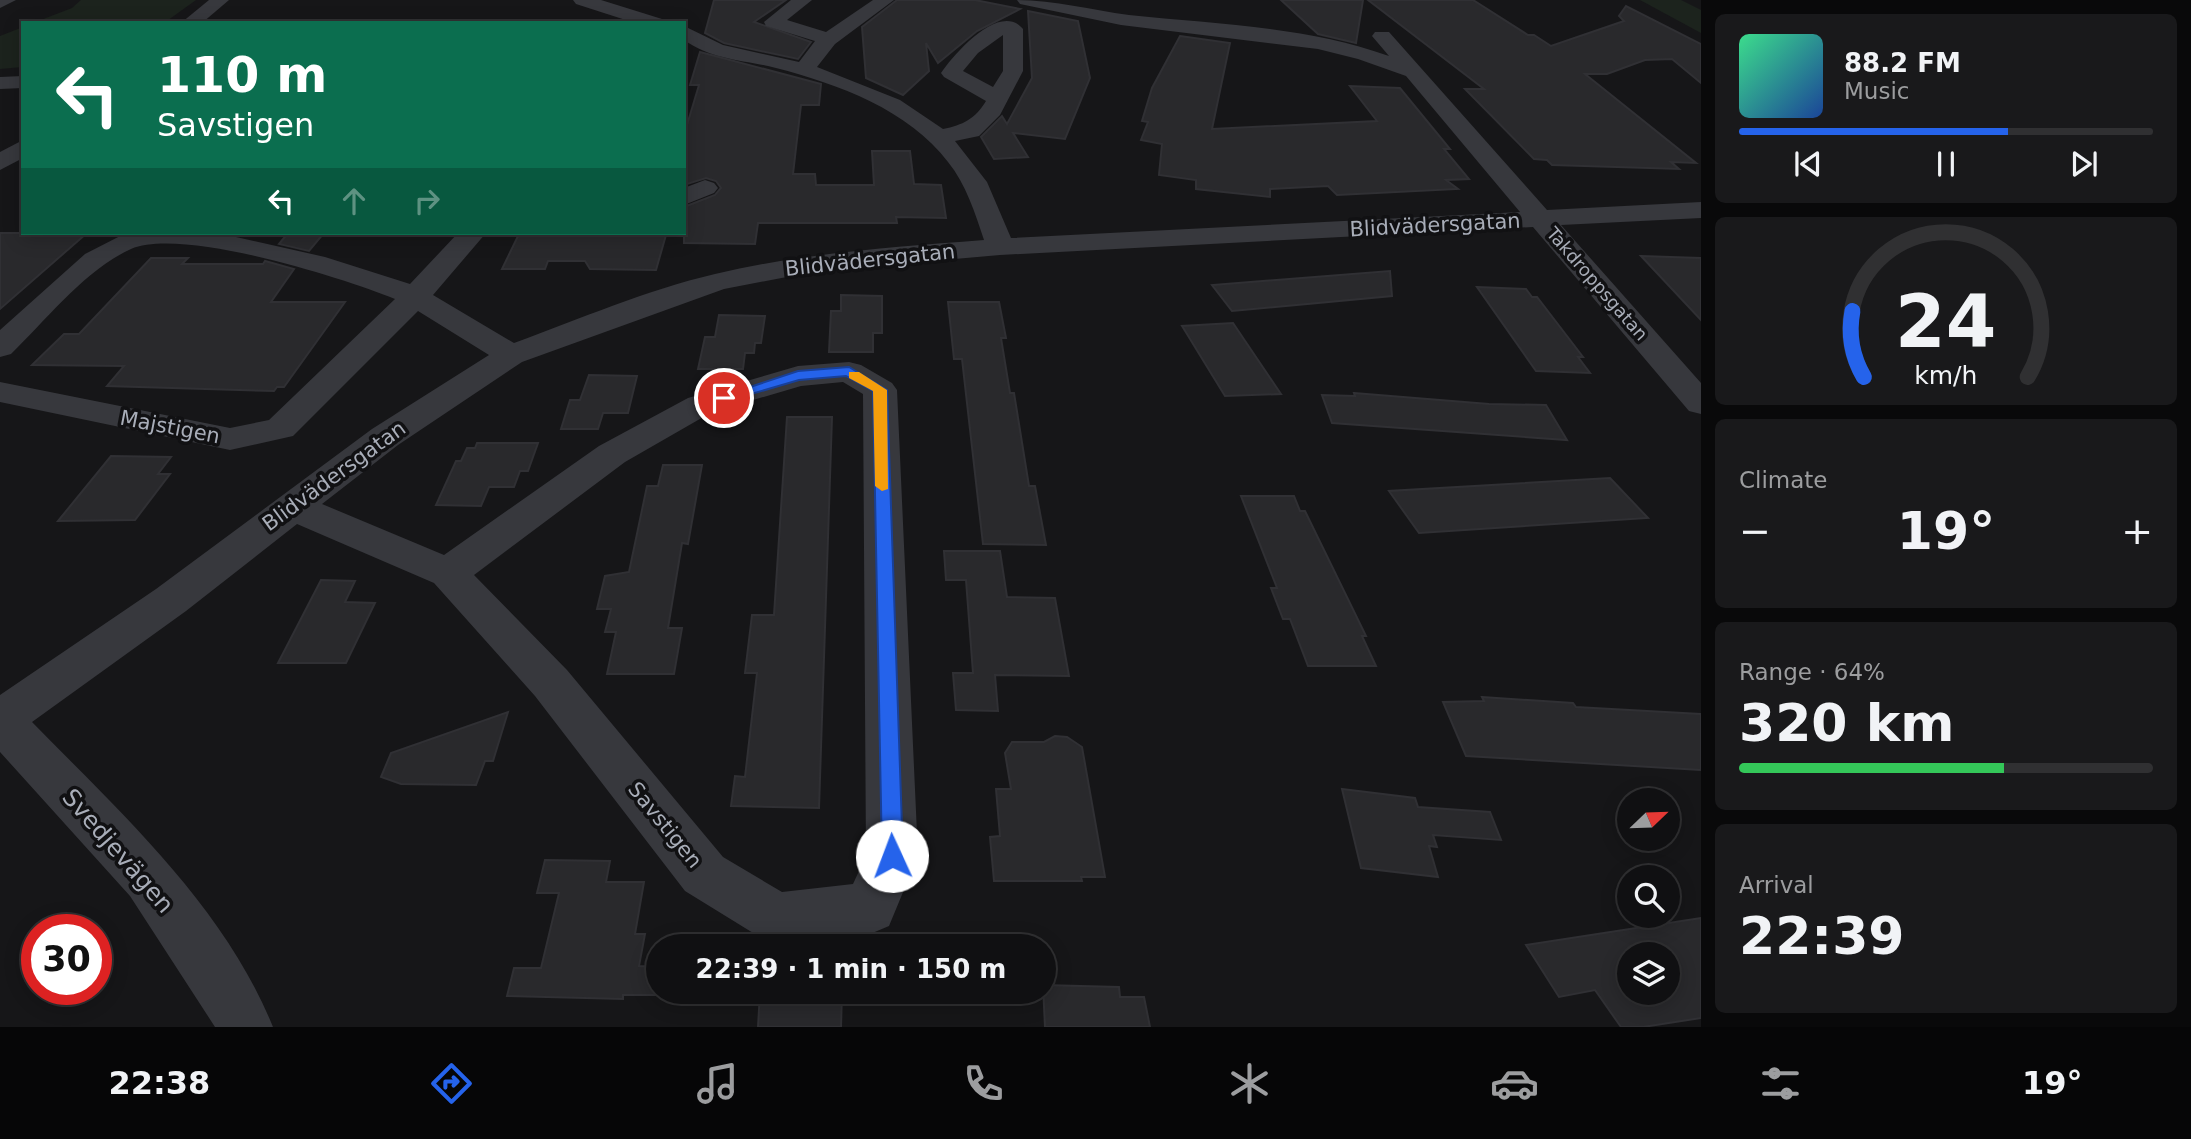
<!DOCTYPE html>
<html lang="en">
<head>
<meta charset="utf-8">
<style>
  :root { --surface:#101012; --page:#19191b; --text:#f1f3f6; --muted:#9c9d9f; --line:#303032; --accent:#2563eb }
  body { margin:0; font-family:"DejaVu Sans",sans-serif; background:var(--page); color:var(--text); height:100vh; display:flex; flex-direction:column; font-size:26px; white-space:nowrap }
  * { box-sizing:border-box; margin:0 }
  p { font-size:23px; color:var(--muted) }
  .icon { flex:none; width:38px; height:38px; fill:none; stroke:currentColor; stroke-width:2; stroke-linecap:round; stroke-linejoin:round }
  .map { position:relative; flex:1; overflow:hidden }
  .drawer { display:flex; flex-direction:column; gap:14px; padding:14px; background:#09090a; width:490px }
  .drawer>* { flex:none }
  .banner { position:absolute; left:21px; top:21px; width:665px; height:214px; border-radius:0px; box-shadow:0 4px 18px #0003,0 0 0 2px var(--line); background:#0b6e4f; color:#fff; overflow:hidden }
  .needle { width:46px; rotate:67deg }
  .tools { position:absolute; left:1617px; top:788px; display:grid; gap:14px }
  .tools a { display:grid; place-items:center; width:63px; height:63px; border-radius:50%; background:var(--surface); box-shadow:0 4px 18px #0003,0 0 0 2px var(--line); font-size:35px }
  .speed { position:absolute; left:21px; top:914px; display:flex; gap:14px; font-size:35px; font-weight:700; text-align:center }
  .speed>* { display:grid; place-content:center; width:91px; height:91px; border-radius:50%; background:var(--surface); box-shadow:0 4px 18px #0003,0 0 0 2px var(--line); line-height:1 }
  .speed .limit { border:10px solid #d22; background:#fff; color:#111 }
  .pin { position:absolute; display:grid; place-items:center; width:60px; height:60px; color:#fff; margin:-30px; border:4px solid #fff; border-radius:50%; box-shadow:0 2px 7px #0007 }
  .me { position:absolute; width:77px; margin:-38px; rotate:358deg; stroke-linejoin:round; filter:drop-shadow(0 0 5px #0008) }
  .turn { display:flex; align-items:center; gap:24px; height:147px; padding:0 21px; font-size:32px }
  .turn .icon { width:91px; height:91px; stroke-width:2.5 }
  .turn b { display:block; font-size:49px; line-height:60px }
  .lanes { display:flex; align-items:center; height:66px; padding:0 21px; background:#0003; justify-content:center; gap:35px; direction:ltr }
  .lanes .off { opacity:.35 }
  .big { font-size:52px; font-weight:700; line-height:1.1 }
  .drawer .widget { flex:1; display:flex; flex-direction:column; justify-content:center; gap:10px; min-width:0; padding:0 24px; border-radius:10px; background:var(--page) }
  .drawer .dial { align-items:center; gap:0 }
  .dial svg { height:182px; overflow:visible; fill:none; stroke:var(--line); stroke-width:7; stroke-linecap:round; text-anchor:middle }
  .dial text { fill:var(--text); stroke:none }
  .song { display:flex; align-items:center; gap:21px }
  .cover { width:84px; height:84px; border-radius:10px; background:linear-gradient(135deg,hsl(150 70% 55%),hsl(220 70% 35%)) }
  .played { height:7px; border-radius:4px; background:linear-gradient(90deg,var(--accent) 65%,var(--line) 65%) }
  .keys { display:flex; justify-content:space-around; direction:ltr }
  .heat { display:flex; justify-content:space-between; align-items:center; font-size:38px; direction:ltr }
  .charge { height:10px; border-radius:5px; background:linear-gradient(90deg,#34c759 64%,var(--line) 0) }
  .trip { position:absolute; left:646px; top:934px; width:410px; height:70px; border-radius:35px; background:var(--surface); box-shadow:0 4px 18px #0003,0 0 0 2px var(--line); font-weight:700; line-height:70px; text-align:center }
  .tabs { display:flex; height:112px; justify-content:space-around; align-items:center; background:#060607; color:var(--muted) }
  .tabs .icon { width:49px; height:49px }
  .tabs .current { color:var(--accent) }
  .tabs b { font-size:32px; color:var(--text) }
  main { display:flex; flex:1; min-height:0 }
  .map>svg:first-child { display:block }
</style>
</head>
<body>
<main>
<div class="map">
<svg width="1701" height="1027" viewBox="0 0 1701 1027">
  <rect width="100%" height="100%" fill="#161618"/>
  <!-- green -->
  <g fill="#1c231d">
    <polygon points="81,0 196,0 164,23 33,23 72,8"/>
    <polygon points="1640,0 1681,0 1701,10 1701,33"/>
    <polygon points="23,27 23,67 0,69 0,36"/>
  </g>
  <!-- building -->
  <g fill="#29292c" stroke="#303034" stroke-width="2" fill-rule="evenodd">
    <polygon points="714,0 786,0 754,22 811,42 798,59 724,43 705,33"/>
    <polygon points="897,0 975,0 1020,9 977,31 938,63 926,43 929,71 903,95 866,78 862,27"/>
    <polygon points="1281,0 1363,0 1356,43 1318,34"/>
    <polygon points="1368,0 1473,0 1528,35 1534,35 1551,46 1624,21 1619,16 1626,6 1701,44 1701,83 1672,59 1645,60 1607,74 1585,74 1696,163 1671,162 1679,169 1552,165 1547,160 1534,159 1465,89 1484,89"/>
    <polygon points="1028,11 1078,21 1090,78 1065,139 1013,133 1028,157 994,159 981,137 1002,116 1007,124 1032,78"/>
    <polygon points="1180,36 1230,43 1212,129 1377,121 1350,86 1400,88 1450,149 1444,149 1469,179 1446,180 1458,189 1337,195 1328,186 1270,189 1270,197 1196,189 1196,180 1159,175 1162,144 1141,140 1148,122 1142,121 1152,88"/>
    <polygon points="700,52 821,84 819,105 801,105 793,174 815,174 816,185 874,185 872,151 910,151 914,184 941,185 946,218 896,217 897,223 758,223 755,244 684,243 684,207 715,195 721,188 716,181 706,178 684,185 684,135 699,85 690,85"/>
    <polygon points="0,233 87,233 0,309"/>
    <polygon points="288,233 324,233 309,251 279,244"/>
    <polygon points="519,234 580,234 666,235 656,270 590,269 585,261 548,261 545,269 502,269"/>
    <polygon points="1641,256 1701,258 1701,320"/>
    <polygon points="151,258 188,258 182,264 263,264 265,261 294,269 271,302 345,302 284,387 277,387 274,391 107,386 124,366 32,365 64,334 79,334"/>
    <polygon points="1390,271 1392,296 1232,311 1212,285"/>
    <polygon points="1477,287 1526,289 1532,297 1537,297 1583,357 1578,357 1590,373 1536,371"/>
    <polygon points="841,295 882,296 882,333 873,333 873,352 829,352 831,311 841,311"/>
    <polygon points="948,302 999,302 1006,338 1001,338 1010,393 1014,393 1029,486 1035,486 1046,545 983,544 962,359 954,359"/>
    <polygon points="719,315 765,316 761,343 755,343 754,353 745,353 743,369 698,369 705,337 715,337"/>
    <polygon points="1233,323 1281,394 1225,396 1182,326"/>
    <polygon points="589,375 637,376 628,413 603,413 598,429 561,429 570,400 580,400"/>
    <polygon points="1354,393 1489,404 1546,405 1567,440 1332,423 1322,395 1355,396"/>
    <polygon points="787,417 832,417 819,808 731,806 735,776 745,777 757,673 745,673 752,615 774,615"/>
    <polygon points="477,443 538,443 528,471 520,471 514,487 489,487 481,506 436,505 456,461 461,461 467,448 475,448"/>
    <polygon points="111,456 171,457 158,474 170,474 135,520 58,521"/>
    <polygon points="663,465 702,465 688,544 682,543 668,628 682,628 674,674 607,674 616,632 605,632 611,609 597,609 605,576 629,572 647,486 658,486"/>
    <polygon points="1610,478 1648,518 1419,533 1389,491"/>
    <polygon points="1241,496 1294,496 1300,511 1305,511 1366,636 1362,636 1376,666 1308,666 1290,619 1283,619 1271,588 1277,588"/>
    <polygon points="944,551 1000,551 1007,597 1055,598 1069,676 995,675 998,711 956,710 953,673 973,673 966,580 946,580"/>
    <polygon points="321,580 355,581 345,602 375,603 346,663 278,663"/>
    <polygon points="1482,697 1573,703 1576,707 1701,714 1701,770 1466,756 1443,702 1484,701"/>
    <polygon points="508,712 493,761 485,761 476,785 401,784 381,777 391,753"/>
    <polygon points="1055,736 1067,737 1082,747 1105,877 1081,877 1082,881 994,881 990,837 1000,836 996,789 1011,789 1005,753 1012,742 1044,742"/>
    <polygon points="1342,789 1415,798 1418,807 1490,812 1501,840 1433,835 1437,847 1429,846 1438,877 1361,868"/>
    <polygon points="545,860 610,861 606,882 644,882 635,934 645,934 639,966 658,967 658,995 623,995 623,999 507,996 514,968 541,968 559,893 537,893"/>
    <path d="M 1701,918 L 1701,1018 L 1643,1027 L 1621,1027 L 1595,990 L 1559,997 L 1526,945 ZM 1629,954 L 1668,954 L 1668,992 L 1629,992 Z"/>
    <polygon points="1043,985 1119,987 1120,997 1144,997 1150,1027 1045,1027"/>
    <polygon points="760,992 842,992 841,1027 758,1027"/>
  </g>
  <g fill="none" stroke-linecap="round" stroke-linejoin="round">
    <!-- minor -->
    <g fill="#37383d" fill-rule="evenodd">
      <polygon points="0,0 16,0 0,8"/>
      <polygon points="209,0 229,0 202,23 181,23"/>
      <polygon points="573,0 601,0 662,19 664,23 635,23 576,4"/>
      <path d="M 791,0 L 812,0 L 787,20 L 826,32 L 873,0 L 894,0 L 835,44 L 817,67 L 900,100 L 943,129 C 963,125 975,119 986,101 L 944,77 L 941,73 C 954,54 1000,1 1023,29 L 1023,71 L 1000,115 L 979,136 L 955,141 L 987,182 L 1011,238 L 1520,212 L 1406,76 L 1358,59 L 1318,49 L 1121,25 L 1020,4 L 1017,0 C 1055,0 1091,10 1129,15 C 1215,24 1306,26 1389,56 L 1372,36 L 1375,32 L 1389,32 L 1547,210 L 1701,202 L 1701,218 L 1561,225 L 1701,383 L 1701,414 L 1689,411 L 1533,227 L 1000,255 L 818,271 L 724,289 L 522,362 L 398,445 L 322,504 L 444,555 L 599,446 L 688,398 L 798,366 L 849,362 L 861,365 L 892,383 L 897,390 L 918,856 L 889,926 L 870,934 L 777,944 L 758,936 L 685,891 L 535,696 L 434,583 L 297,524 L 186,611 L 32,722 C 122,814 224,906 273,1027 L 215,1027 L 130,896 L 0,752 L 0,695 L 156,589 L 372,429 L 489,355 L 418,311 L 293,436 L 230,450 L 0,402 L 0,382 L 230,428 L 269,420 L 395,299 C 343,278 183,227 131,249 C 85,270 47,319 11,354 L 0,357 L 0,330 L 85,254 L 126,233 L 227,235 L 325,257 L 410,284 L 458,233 L 486,233 L 433,295 L 514,343 C 580,319 646,290 715,274 C 804,253 893,247 984,240 C 975,213 966,184 948,162 C 909,110 838,84 776,68 C 745,60 712,60 684,40 L 684,26 L 723,45 L 799,62 L 815,41 L 766,26 L 764,22 ZM 1003,35 L 1003,71 L 993,87 L 963,71 L 978,53 ZM 843,382 L 863,394 L 866,856 L 853,884 L 782,892 L 723,857 L 567,670 L 474,575 L 625,462 L 712,412 L 801,386 Z"/>
      <polygon points="23,76 23,88 0,89 0,77"/>
      <polygon points="23,140 23,158 0,170 0,152"/>
      <polygon points="705,180 714,183 718,188 714,193 684,205 684,188"/>
    </g>
  </g>
  <!-- route -->
  <polygon fill="#2563eb" stroke="#184099" stroke-width="2" points="849,367 887,390 903,856 900,862 892,865 885,862 882,856 873,391 846,376 799,380 724,402 717,398 798,371"/>
  <!-- slow -->
  <polygon fill="#f59e0b" points="849,372 859,372 887,390 888,489 882,491 875,486 873,391 849,378"/>
  <g text-anchor="middle" stroke-width="7" stroke-linejoin="round" paint-order="stroke">
    <!-- far-street labels -->
    <g font-size="18" fill="#a8adb8" stroke="#111113">
      <text transform="translate(1597 284) rotate(49)" y="6">Takdroppsgatan</text>
    </g>
    <!-- street labels -->
    <g font-size="21" fill="#a8adb8" stroke="#111113">
      <text transform="translate(1435 225) rotate(-3)" y="7">Blidvädersgatan</text>
      <text transform="translate(870 260) rotate(-6)" y="7">Blidvädersgatan</text>
      <text transform="translate(170 427) rotate(11)" y="7">Majstigen</text>
      <text transform="translate(334 476) rotate(-36)" y="7">Blidvädersgatan</text>
      <text transform="translate(665 825) rotate(51)" y="7">Savstigen</text>
    </g>
    <!-- near-street labels -->
    <g font-size="24" fill="#a8adb8" stroke="#111113">
      <text transform="translate(118 851) rotate(49)" y="8">Svedjevägen</text>
    </g>
  </g>
</svg>
<div class="tools">
<a><svg class="needle" viewBox="-14 -14 28 28"><path d="M0-13l5 13h-10z" fill="#e53935"/><path d="M0 13l5-13h-10z" fill="#9c9d9f"/></svg></a>
<a><svg class="icon" aria-label="search" viewBox="0 0 24 24"><circle cx="10" cy="10" r="6"/><path d="M15 15l6 6"/></svg></a>
<a><svg class="icon" aria-label="layers" viewBox="0 0 24 24"><path d="M12 4l9 5-9 5-9-5zM3 14l9 5 9-5"/></svg></a>
</div>
<div class="speed"><div class="limit">30</div></div>
<div class="pin" style="left:724px;top:398px;background:#d93025"><svg class="icon" aria-label="arrive" viewBox="0 0 24 24"><path d="M6 21V4h12l-3 4 3 4H6"/></svg></div>
<svg class="me" style="left:892px;top:856px" viewBox="-20 -20 40 40"><circle r="19" fill="#fff"/><path d="M0-13L10 11 0 6-10 11z" fill="#2563eb"/></svg>
<div class="trip">22:39 · 1 min · 150 m</div>
<div class="banner">
<div class="turn"><svg class="icon" aria-label="left" viewBox="0 0 24 24"><path d="M17 20v-9H6M10 6l-5 5 5 5"/></svg><div><b>110 m</b>Savstigen</div></div>
<div class="lanes"><svg class="icon" aria-label="left" viewBox="0 0 24 24"><path d="M17 20v-9H6M10 6l-5 5 5 5"/></svg><svg class="icon off" aria-label="ahead" viewBox="0 0 24 24"><path d="M12 20V5M6 11l6-6 6 6"/></svg><svg class="icon off" aria-label="right" viewBox="0 0 24 24"><path d="M7 20v-9h11M14 6l5 5-5 5"/></svg></div>
</div>
</div>
<section class="drawer">
<div class="widget">
<div class="song"><i class="cover"></i><div><b>88.2 FM</b><p>Music</p></div></div>
<div class="played"></div>
<div class="keys"><svg class="icon" aria-label="previous" viewBox="0 0 24 24"><path d="M18 5L8 12l10 7zM5 5v14"/></svg><svg class="icon" aria-label="pause" viewBox="0 0 24 24"><path d="M8 5v14M16 5v14"/></svg><svg class="icon" aria-label="next" viewBox="0 0 24 24"><path d="M6 5l10 7-10 7zM19 5v14"/></svg></div>
</div>
<div class="widget dial"><svg viewBox="0 0 100 80">
<path d="M14 69A42 42 0 1 1 86 69"/>
<path d="M14 69A42 42 0 0 1 9 40" stroke="#2563eb"/>
<text x="50" y="56" font-size="32" font-weight="700">24</text>
<text x="50" y="72" font-size="11">km/h</text>
</svg></div>
<div class="widget"><p>Climate</p>
<div class="heat"><a>−</a><b class="big">19°</b><a>+</a></div>
</div>
<div class="widget"><p>Range · 64%</p><b class="big">320 km</b><div class="charge"></div></div>
<div class="widget"><p>Arrival</p><b class="big">22:39</b></div>
</section>
</main>
<nav class="tabs">
<b>22:38</b>
<svg class="icon current" aria-label="directions" viewBox="0 0 24 24"><path d="M12 3l9 9-9 9-9-9zM9 14v-3h6M13 9l2 2-2 2"/></svg>
<svg class="icon" aria-label="music" viewBox="0 0 24 24"><path d="M9 18V5l10-2v13"/><circle cx="6" cy="18" r="3"/><circle cx="16" cy="16" r="3"/></svg>
<svg class="icon" aria-label="phone" viewBox="0 0 24 24"><path d="M5 4h4l2 5-3 2q2 4 5 5l2-3 5 2v4C11 20 4 13 5 4z"/></svg>
<svg class="icon" aria-label="climate" viewBox="0 0 24 24"><path d="M12 3v18M4 7l16 10M4 17L20 7"/></svg>
<svg class="icon" aria-label="car" viewBox="0 0 24 24"><path d="M5 17H2v-5l4-1 3-4h7l3 4 3 1v5h-3M9 17h6M6 11h13"/><circle cx="7" cy="17" r="2"/><circle cx="17" cy="17" r="2"/></svg>
<svg class="icon" aria-label="filters" viewBox="0 0 24 24"><path d="M4 7h16M4 17h16"/><circle cx="9" cy="7" r="2"/><circle cx="15" cy="17" r="2"/></svg>
<b>19°</b>
</nav>
</body>
</html>
